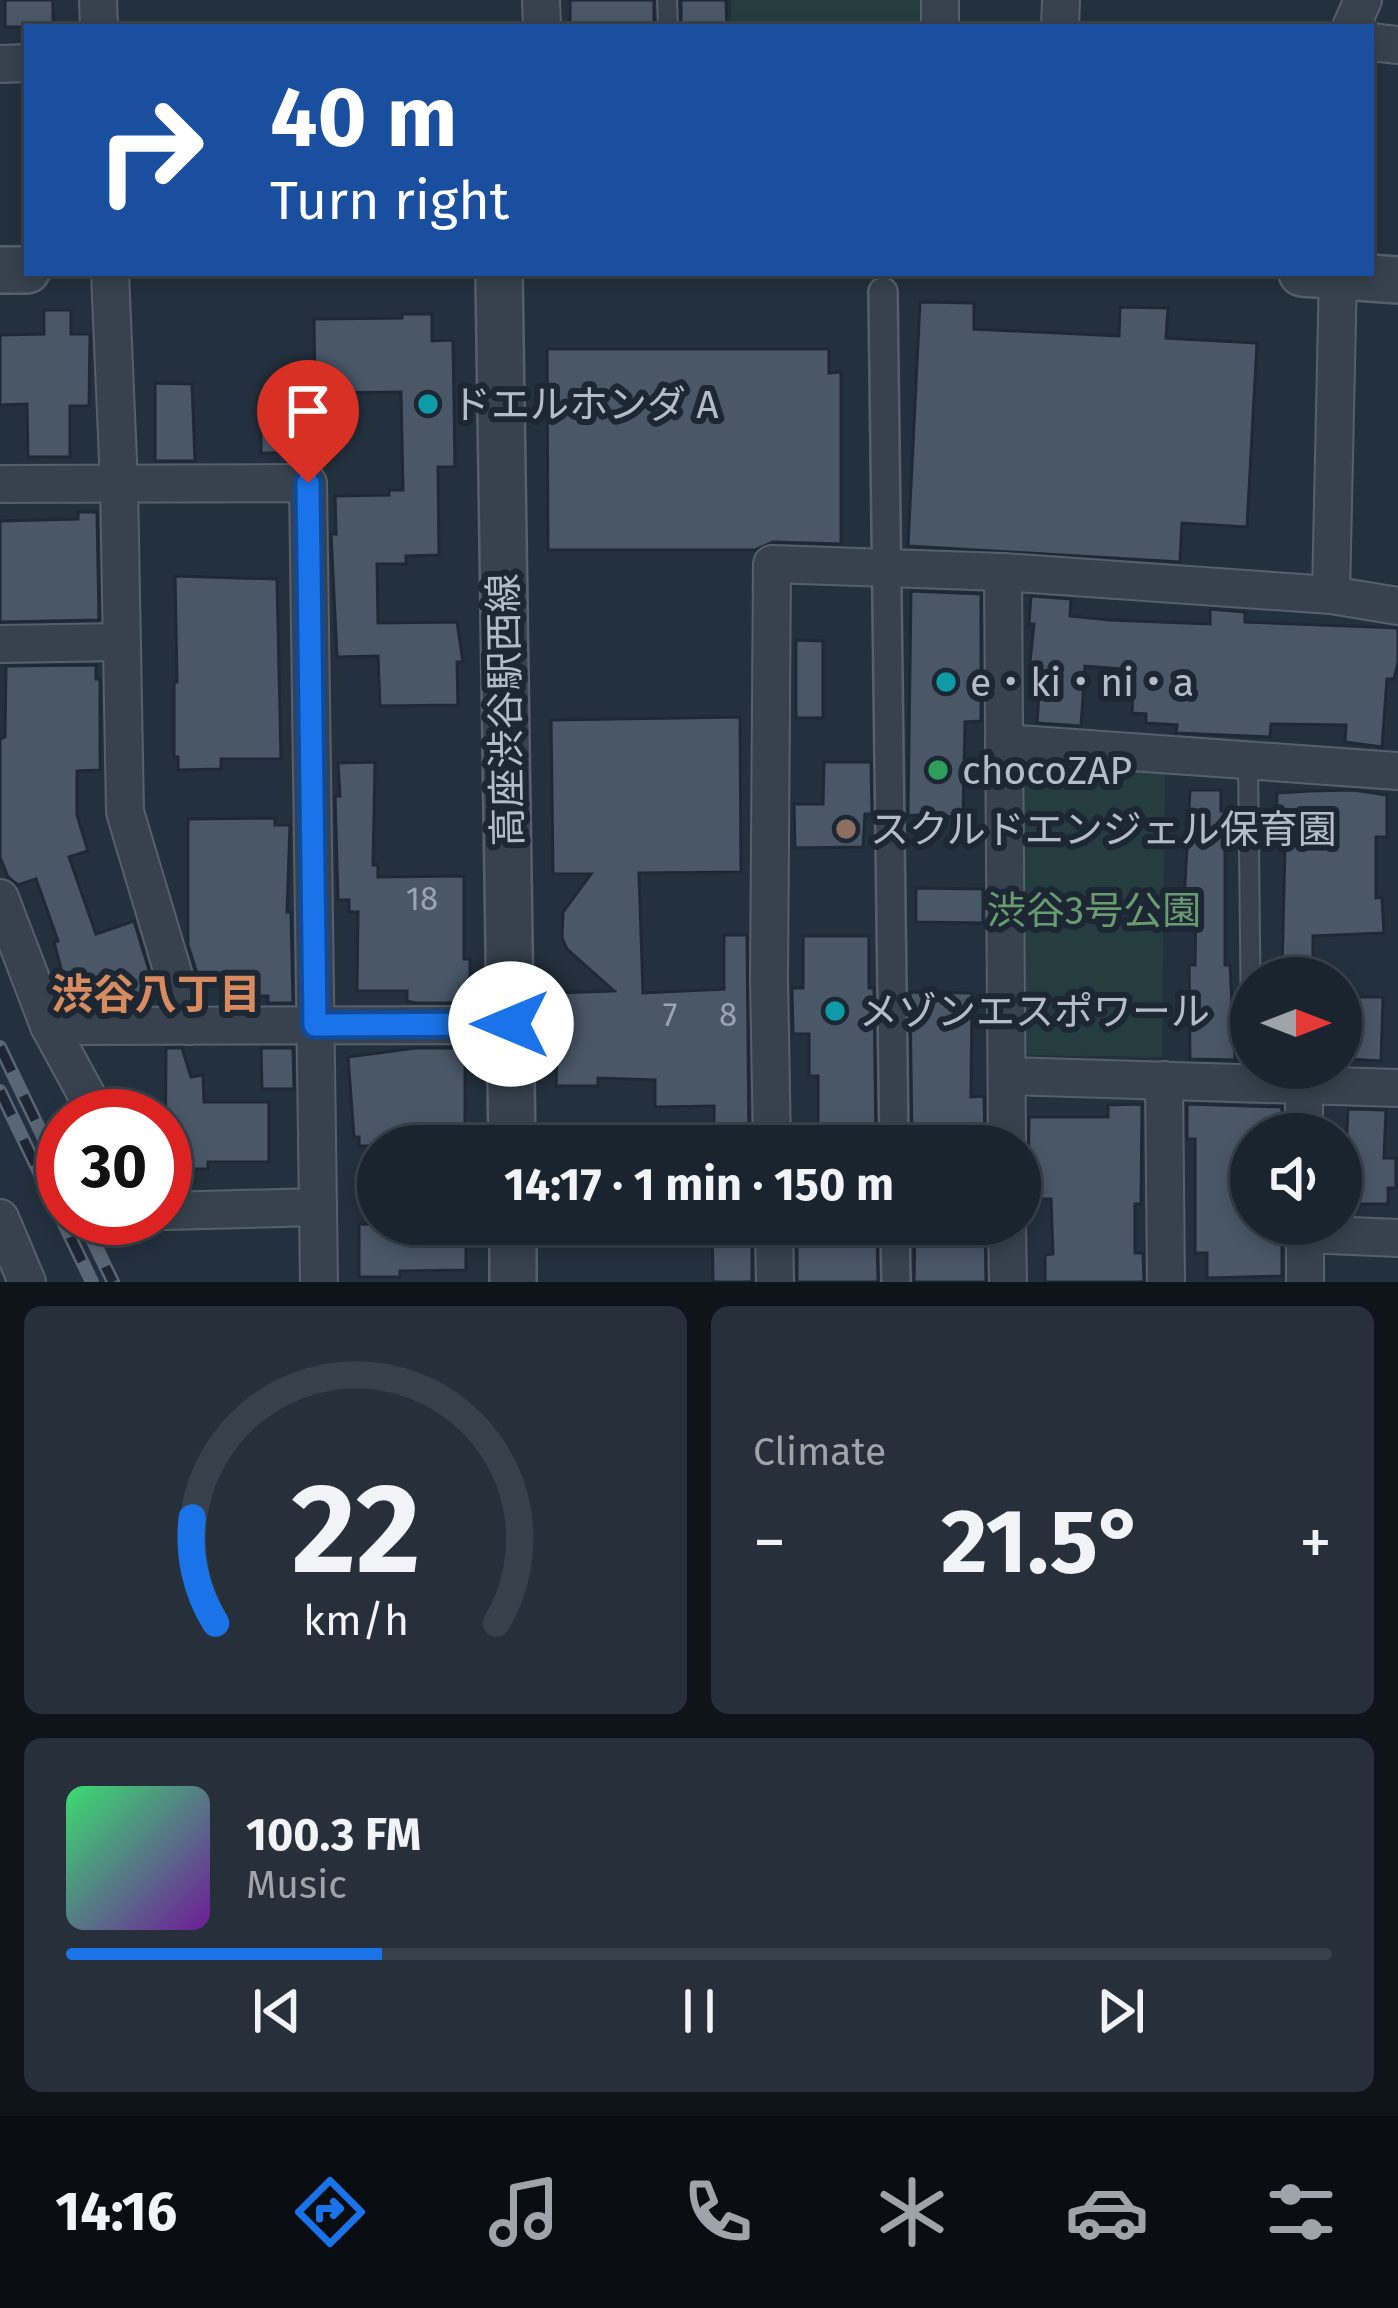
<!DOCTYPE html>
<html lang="en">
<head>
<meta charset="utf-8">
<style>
  :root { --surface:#1a242e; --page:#27303a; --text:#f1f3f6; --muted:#9fa4aa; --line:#38414a; --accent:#1a73e8 }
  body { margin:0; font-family:"Fira Sans","Noto Sans JP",sans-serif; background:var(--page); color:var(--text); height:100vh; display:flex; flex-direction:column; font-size:45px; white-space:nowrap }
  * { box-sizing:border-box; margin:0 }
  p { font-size:39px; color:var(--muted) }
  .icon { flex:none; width:66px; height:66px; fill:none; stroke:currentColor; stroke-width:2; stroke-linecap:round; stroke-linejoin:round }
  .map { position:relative; height:1282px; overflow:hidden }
  .panel { display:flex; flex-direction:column; gap:24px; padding:24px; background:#0e1419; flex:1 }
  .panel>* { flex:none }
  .banner { position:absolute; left:24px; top:24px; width:1350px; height:252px; border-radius:0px; box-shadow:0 6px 18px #0003,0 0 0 3px var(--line); background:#1a4fa0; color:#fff; overflow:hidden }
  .needle { width:78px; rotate:90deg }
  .buttons { position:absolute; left:1230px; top:957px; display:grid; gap:24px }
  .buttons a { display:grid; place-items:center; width:132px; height:132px; border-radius:50%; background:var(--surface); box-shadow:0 6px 18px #0003,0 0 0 3px var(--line); font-size:60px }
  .speed { position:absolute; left:36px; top:1089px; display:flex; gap:24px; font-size:60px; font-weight:700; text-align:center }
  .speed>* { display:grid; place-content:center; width:156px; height:156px; border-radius:50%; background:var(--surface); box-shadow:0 6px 18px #0003,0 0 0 3px var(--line); line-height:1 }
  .speed .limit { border:18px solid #d22; background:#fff; color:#111 }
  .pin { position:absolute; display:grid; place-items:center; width:102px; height:102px; color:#fff; margin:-123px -51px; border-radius:50% 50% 50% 0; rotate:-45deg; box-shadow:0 0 12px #0007 }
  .pin .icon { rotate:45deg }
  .me { position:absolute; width:132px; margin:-66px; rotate:270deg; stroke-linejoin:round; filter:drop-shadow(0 0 9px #0008) }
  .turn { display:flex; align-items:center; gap:42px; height:252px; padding:0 48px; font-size:54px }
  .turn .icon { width:156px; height:156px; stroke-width:2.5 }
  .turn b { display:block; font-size:84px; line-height:102px }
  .big { font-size:90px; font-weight:700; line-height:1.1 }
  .panel .widget { flex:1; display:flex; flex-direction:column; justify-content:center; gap:18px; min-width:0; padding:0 42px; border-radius:18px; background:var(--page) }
  .panel .dial { align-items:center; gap:0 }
  .dial svg { height:312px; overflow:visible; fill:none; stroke:var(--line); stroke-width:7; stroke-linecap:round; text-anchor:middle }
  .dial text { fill:var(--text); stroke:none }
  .song { display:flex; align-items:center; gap:36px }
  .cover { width:144px; height:144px; border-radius:18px; background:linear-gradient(135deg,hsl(140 70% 55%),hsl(280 70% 35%)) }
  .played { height:12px; border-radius:6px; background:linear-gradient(90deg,var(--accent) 25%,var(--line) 25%) }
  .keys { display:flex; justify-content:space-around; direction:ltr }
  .heat { display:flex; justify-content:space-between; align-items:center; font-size:66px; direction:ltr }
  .panel .tiles { flex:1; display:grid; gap:24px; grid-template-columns:1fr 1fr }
  .widget:last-child { grid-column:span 2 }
  .trip { position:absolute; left:357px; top:1125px; width:684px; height:120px; border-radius:60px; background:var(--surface); box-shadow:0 6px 18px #0003,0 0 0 3px var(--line); font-weight:700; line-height:120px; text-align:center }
  .menu { display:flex; height:192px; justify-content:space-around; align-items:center; background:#0a0e12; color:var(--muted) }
  .menu .icon { width:84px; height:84px }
  .menu .selected { color:var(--accent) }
  .menu b { font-size:54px; color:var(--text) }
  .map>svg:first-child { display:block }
</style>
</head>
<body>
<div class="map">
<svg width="1398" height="1282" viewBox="0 0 1398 1282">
  <rect width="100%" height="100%" fill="#23303e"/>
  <!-- green -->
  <g fill="#253d3f">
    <polygon points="731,0 930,0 929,27 731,27"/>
    <polygon points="1025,761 1165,765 1162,1057 1024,1055"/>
  </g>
  <!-- building -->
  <g fill="#495767" stroke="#1e2935" stroke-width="3">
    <rect x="5" y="0" width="48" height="27"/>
    <rect x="570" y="0" width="84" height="27"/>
    <polygon points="681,0 726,0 727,27 681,27"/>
    <polygon points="920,302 974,303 974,329 1119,336 1120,307 1168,308 1166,338 1257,343 1247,527 1182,523 1180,562 908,546"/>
    <polygon points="44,310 71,310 71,334 90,334 89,406 70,406 70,457 28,457 27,404 0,405 0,335 44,334"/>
    <polygon points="402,314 432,314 432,341 453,340 455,467 438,467 439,555 406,556 406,564 377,564 378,623 457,622 463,662 457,662 458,705 380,706 378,656 337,657 331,534 336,534 335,496 389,495 389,490 403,490 401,392 315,393 314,319 402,318"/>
    <polygon points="547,349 829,349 829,373 841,372 841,544 773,542 755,550 548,550"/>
    <polygon points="155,383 192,384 195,461 155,461"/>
    <rect x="261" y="398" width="30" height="55"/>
    <polygon points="78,512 97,512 99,620 0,622 0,521 78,519"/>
    <polygon points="175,576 277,579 281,759 221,759 221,769 178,770 178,757 174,757 174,682 177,682"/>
    <polygon points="911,591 981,594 981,721 965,722 963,817 908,815"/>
    <polygon points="1031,596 1071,599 1070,616 1110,620 1210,624 1210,609 1245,612 1245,622 1398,628 1398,662 1394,679 1387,679 1382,747 1345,742 1346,725 1271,724 1270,737 1176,733 1177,725 1146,723 1146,714 1132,713 1134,670 1085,666 1081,726 1037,723 1041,663 1030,662 1034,624 1029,624"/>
    <polygon points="796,640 823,641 823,718 796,718"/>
    <polygon points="96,665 96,679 100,679 100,770 77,771 77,815 88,851 69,857 96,934 134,921 157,996 134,1003 128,995 99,1003 70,1003 54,942 58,941 36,879 18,885 8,877 0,857 0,739 5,737 6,666"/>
    <polygon points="740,717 741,872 639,873 643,993 724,989 724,935 747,935 749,1143 714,1145 714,1106 655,1107 655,1080 598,1078 598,1086 556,1086 557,1051 561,1051 559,993 614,991 567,949 562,938 563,912 591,874 553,874 551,720"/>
    <polygon points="375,762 373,865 378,865 378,877 464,876 464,959 470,959 470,990 460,1003 416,1003 407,1001 407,991 357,991 358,912 349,912 349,900 338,900 335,796 340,796 338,763"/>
    <polygon points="824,762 871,762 872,814 865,814 863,847 795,848 794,804 823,804"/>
    <polygon points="1190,790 1221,790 1221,811 1225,811 1225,965 1230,965 1235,1060 1190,1059 1189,965 1195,965 1196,902 1184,902"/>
    <polygon points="1310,791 1353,790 1387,795 1387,837 1376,837 1376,898 1382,897 1384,933 1313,936 1313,972 1282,972 1285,846 1276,846 1277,793"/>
    <polygon points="275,818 275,825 290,825 287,912 291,912 293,1003 268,1003 268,996 238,996 238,980 199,980 188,945 188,819"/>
    <polygon points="916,888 983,889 983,923 916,922"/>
    <polygon points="803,936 869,936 869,988 874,988 876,1146 818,1146 818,1076 809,1076 809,1034 793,1034 792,988 803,988"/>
    <polygon points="910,992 972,993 971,1097 984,1096 985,1146 912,1146"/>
    <polygon points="1350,997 1383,997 1381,1061 1349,1059"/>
    <polygon points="166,1048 182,1048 191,1077 203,1075 204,1102 269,1102 269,1162 208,1162 208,1169 193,1169 193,1185 165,1186"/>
    <polygon points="261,1048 293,1048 294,1089 262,1089"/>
    <polygon points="416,1048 465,1048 465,1146 359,1146 359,1137 354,1137 348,1057"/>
    <polygon points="1142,1104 1141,1204 1135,1204 1135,1253 1143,1253 1144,1282 1045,1282 1045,1255 1053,1254 1051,1199 1028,1199 1029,1117 1108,1117 1108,1105"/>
    <polygon points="1187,1104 1282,1107 1282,1134 1251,1134 1251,1224 1282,1224 1282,1276 1207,1278 1207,1253 1195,1253 1195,1139 1187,1139"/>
    <polygon points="1348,1109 1386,1110 1384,1158 1396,1158 1396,1188 1388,1188 1388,1204 1355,1204 1355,1149 1346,1149"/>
    <polygon points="359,1224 466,1224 466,1270 400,1271 400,1277 359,1277"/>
    <polygon points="712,1224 752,1224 752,1282 713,1282"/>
    <polygon points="915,1224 985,1224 986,1282 914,1282"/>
    <polygon points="877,1231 878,1282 797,1282 797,1232"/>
  </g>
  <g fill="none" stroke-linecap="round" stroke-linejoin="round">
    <defs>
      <g id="service">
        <polyline points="667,0 668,27"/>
        <polyline points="1248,760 1251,1030"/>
      </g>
      <g id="pedestrian">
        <polyline points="883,292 894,1146"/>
        <polyline points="895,1224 896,1282"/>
      </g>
      <g id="minor">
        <polyline points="98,0 99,27"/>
        <polyline points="541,0 542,27"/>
        <polyline points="940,0 940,27"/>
        <polyline points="1060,27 1061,0"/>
        <polyline points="1351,27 1363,0"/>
        <polyline points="1371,42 1398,45"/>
        <polyline points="0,64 27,63"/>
        <polyline points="110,273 119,484 125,812 189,1026"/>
        <polyline points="0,484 308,483 319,1282"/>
        <polyline points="1003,572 1007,1146"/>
        <polyline points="1331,595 1338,273"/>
        <polyline points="0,644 122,642"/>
        <polyline points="1004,743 1398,771"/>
        <polyline points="0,898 49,1026 98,1116"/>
        <polyline points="49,1026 511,1025"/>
        <polyline points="1007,1076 1398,1088"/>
        <polyline points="1164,1080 1166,1282"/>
        <polyline points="1304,1085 1304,1134"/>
        <polyline points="772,1146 769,978 772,564 1003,572 1331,595 1398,606"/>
        <polyline points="165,1211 318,1207"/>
        <polyline points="0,1218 27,1282"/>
        <polyline points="774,1224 775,1282"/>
        <polyline points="1007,1224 1008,1282"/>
        <polyline points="1305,1224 1305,1282"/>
        <polyline points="1305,1234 1398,1238"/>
      </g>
      <g id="tertiary">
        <polyline points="0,270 27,270"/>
        <polyline points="499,273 512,1146"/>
        <polyline points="1302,273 1398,280"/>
        <polyline points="513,1224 513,1282"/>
      </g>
    </defs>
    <!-- service casing -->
    <use href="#service" stroke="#55606c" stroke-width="22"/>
    <!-- pedestrian casing -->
    <use href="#pedestrian" stroke="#55606c" stroke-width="32"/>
    <!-- minor casing -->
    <use href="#minor" stroke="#55606c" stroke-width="40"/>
    <!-- tertiary casing -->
    <use href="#tertiary" stroke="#55606c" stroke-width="50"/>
    <!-- service -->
    <use href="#service" stroke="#37424e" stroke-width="18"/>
    <!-- pedestrian -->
    <use href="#pedestrian" stroke="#37424e" stroke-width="27"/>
    <!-- minor -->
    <use href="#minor" stroke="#37424e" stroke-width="36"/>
    <!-- tertiary -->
    <use href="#tertiary" stroke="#37424e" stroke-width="45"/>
    <defs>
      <g id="rail">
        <polyline points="0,1047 63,1178"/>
        <polyline points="0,1091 92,1282"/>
        <polyline points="82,1218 113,1282"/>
      </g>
    </defs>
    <!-- rail casing -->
    <use href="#rail" stroke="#596675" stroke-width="14"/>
    <!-- rail -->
    <use href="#rail" stroke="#1c2733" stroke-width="9" stroke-dasharray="27" stroke-linecap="butt"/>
  </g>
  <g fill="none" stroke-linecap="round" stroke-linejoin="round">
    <defs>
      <polyline id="route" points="308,483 315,1025 511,1024"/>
    </defs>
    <!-- route casing -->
    <use href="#route" stroke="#114b97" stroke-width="30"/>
    <!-- route -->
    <use href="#route" stroke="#1a73e8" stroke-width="21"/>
  </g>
  <!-- markers -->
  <g fill="#0f9aa8" stroke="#1c2733" stroke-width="4.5">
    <circle cx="428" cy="404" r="12"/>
    <circle cx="946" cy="682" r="12"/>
    <circle cx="835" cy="1011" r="12"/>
  </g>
  <circle fill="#2e9e5b" stroke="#1c2733" stroke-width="4.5" cx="938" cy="770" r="12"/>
  <circle fill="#8d6e63" stroke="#1c2733" stroke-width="4.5" cx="846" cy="829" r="12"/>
  <g text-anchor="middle" stroke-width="12" stroke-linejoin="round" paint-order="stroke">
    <!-- number labels -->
    <g font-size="33" fill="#98a4b0">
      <text x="422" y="910">18</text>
      <text x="670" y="1026">7</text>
      <text x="728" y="1026">8</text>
    </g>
    <!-- poi labels -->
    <g font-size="39" fill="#b3bdc9" stroke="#1c2733" text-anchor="start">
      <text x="452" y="418">ドエルホンダ A</text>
      <text x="970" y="696">e・ki・ni・a</text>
      <text x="962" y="784">chocoZAP</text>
      <text x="870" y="843">スクルドエンジェル保育園</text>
      <text x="859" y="1025">メゾンエスポワール</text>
    </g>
    <!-- street labels -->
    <g font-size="39" fill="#b3bdc9" stroke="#1c2733">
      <text transform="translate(505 710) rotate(-91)" y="14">高座渋谷駅西線</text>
    </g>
    <!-- park labels -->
    <g font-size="39" fill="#699b71" stroke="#1c2733">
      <text x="1094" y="924">渋谷3号公園</text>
    </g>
    <!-- neighbourhood labels -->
    <g font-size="42" font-weight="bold" fill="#d78b5f" stroke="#1c2733">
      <text x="156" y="1009">渋谷八丁目</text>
    </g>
  </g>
</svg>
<div class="buttons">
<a><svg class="needle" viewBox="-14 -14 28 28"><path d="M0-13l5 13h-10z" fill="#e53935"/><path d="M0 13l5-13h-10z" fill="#9fa4aa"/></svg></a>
<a><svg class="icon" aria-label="sound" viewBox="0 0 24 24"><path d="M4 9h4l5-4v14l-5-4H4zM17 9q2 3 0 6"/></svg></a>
</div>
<div class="speed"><div class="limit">30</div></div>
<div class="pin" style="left:308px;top:483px;background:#d93025"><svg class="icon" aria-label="arrive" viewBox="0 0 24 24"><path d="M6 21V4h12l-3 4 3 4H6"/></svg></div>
<svg class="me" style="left:511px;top:1024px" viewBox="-20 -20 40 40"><circle r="19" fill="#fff"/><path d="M0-13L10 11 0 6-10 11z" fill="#1a73e8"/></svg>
<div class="trip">14:17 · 1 min · 150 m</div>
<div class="banner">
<div class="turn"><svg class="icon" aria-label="right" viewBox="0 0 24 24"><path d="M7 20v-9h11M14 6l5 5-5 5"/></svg><div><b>40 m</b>Turn right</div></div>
</div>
</div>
<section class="panel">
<div class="tiles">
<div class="widget dial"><svg viewBox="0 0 100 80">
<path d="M14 69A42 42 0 1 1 86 69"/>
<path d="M14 69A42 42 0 0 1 8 42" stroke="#1a73e8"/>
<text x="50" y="56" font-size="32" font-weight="700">22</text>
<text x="50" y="72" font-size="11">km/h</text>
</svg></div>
<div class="widget"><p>Climate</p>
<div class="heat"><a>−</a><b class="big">21.5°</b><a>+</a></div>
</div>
<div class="widget">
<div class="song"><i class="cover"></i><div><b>100.3 FM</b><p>Music</p></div></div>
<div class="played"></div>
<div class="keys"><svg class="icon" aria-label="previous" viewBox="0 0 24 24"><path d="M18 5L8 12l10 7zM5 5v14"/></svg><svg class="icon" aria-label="pause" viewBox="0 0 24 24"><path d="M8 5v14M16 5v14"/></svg><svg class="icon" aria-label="next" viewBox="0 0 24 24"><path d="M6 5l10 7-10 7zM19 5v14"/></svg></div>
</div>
</div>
</section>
<nav class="menu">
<b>14:16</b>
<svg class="icon selected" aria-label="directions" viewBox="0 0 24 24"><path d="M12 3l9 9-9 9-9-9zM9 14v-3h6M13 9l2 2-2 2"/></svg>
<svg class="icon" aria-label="music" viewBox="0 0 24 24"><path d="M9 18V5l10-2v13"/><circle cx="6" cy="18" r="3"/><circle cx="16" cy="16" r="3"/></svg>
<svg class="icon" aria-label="phone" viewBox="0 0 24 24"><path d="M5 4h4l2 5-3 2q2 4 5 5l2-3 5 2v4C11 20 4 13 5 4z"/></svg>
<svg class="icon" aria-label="climate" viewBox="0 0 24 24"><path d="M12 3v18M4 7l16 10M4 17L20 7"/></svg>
<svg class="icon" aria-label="car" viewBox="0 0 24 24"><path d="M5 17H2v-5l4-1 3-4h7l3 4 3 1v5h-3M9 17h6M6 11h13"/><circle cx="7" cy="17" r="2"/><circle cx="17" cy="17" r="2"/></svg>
<svg class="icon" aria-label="filters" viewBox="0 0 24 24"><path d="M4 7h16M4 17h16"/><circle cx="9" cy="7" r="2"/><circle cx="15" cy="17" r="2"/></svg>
</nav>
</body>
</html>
